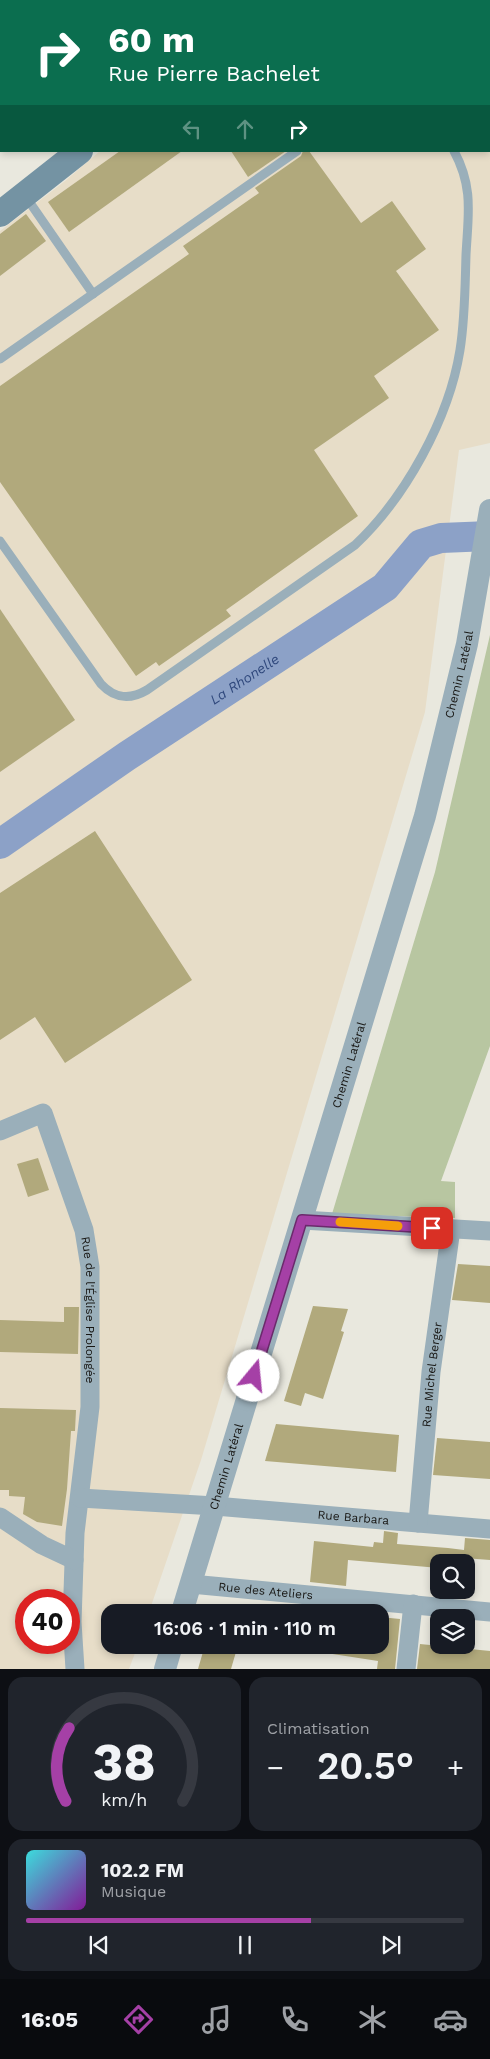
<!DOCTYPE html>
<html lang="fr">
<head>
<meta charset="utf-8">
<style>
  :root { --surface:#171b24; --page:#20242c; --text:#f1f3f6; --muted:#9ea1a6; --line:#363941; --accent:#a540a6 }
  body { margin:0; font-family:"Work Sans",sans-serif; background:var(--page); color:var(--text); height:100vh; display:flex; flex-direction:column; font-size:19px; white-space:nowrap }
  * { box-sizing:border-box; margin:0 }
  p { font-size:16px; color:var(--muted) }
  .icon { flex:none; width:28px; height:28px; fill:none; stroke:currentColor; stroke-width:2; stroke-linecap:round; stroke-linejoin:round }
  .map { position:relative; height:1669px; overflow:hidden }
  .panel { display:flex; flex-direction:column; gap:8px; padding:8px; background:#0d0f14; flex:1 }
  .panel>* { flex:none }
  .top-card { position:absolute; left:0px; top:0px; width:490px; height:152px; box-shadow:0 2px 8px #0003; background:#0b6e4f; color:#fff; overflow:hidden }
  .controls { position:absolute; left:430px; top:1554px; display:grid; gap:10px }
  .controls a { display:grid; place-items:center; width:45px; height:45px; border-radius:10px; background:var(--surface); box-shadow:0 2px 8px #0003; font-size:25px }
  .speed { position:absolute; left:15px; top:1589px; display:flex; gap:10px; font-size:25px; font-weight:700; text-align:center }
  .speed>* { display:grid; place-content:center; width:65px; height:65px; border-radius:50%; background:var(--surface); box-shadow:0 2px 8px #0003; line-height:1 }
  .speed .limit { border:8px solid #d22; background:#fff; color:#111 }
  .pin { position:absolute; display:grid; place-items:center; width:42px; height:42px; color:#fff; margin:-21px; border-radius:10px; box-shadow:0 2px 8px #0006 }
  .me { position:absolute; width:55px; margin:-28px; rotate:17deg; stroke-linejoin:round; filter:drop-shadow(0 0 4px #0008) }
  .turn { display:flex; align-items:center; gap:18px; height:105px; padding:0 25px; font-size:22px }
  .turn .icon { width:65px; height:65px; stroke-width:2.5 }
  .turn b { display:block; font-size:35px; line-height:42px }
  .lanes { display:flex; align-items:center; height:48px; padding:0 25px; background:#0003; justify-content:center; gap:25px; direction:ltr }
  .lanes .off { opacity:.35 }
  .big { font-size:38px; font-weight:600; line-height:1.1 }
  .panel .card { flex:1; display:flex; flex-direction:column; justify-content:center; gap:8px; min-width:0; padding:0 18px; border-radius:15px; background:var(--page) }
  .panel .dial { align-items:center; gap:0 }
  .dial svg { height:130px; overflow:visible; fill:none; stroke:var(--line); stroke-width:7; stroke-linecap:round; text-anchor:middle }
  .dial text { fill:var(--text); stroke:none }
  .song { display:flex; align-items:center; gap:15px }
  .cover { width:60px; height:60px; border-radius:8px; background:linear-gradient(135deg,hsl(180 70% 55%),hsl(290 70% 35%)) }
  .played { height:5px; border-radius:2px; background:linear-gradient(90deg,var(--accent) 65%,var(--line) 65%) }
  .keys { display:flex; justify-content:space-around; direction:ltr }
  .heat { display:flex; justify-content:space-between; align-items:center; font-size:28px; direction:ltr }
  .panel .tiles { flex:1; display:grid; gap:8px; grid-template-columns:1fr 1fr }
  .card:last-child { grid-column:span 2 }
  .trip { position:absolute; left:101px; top:1604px; width:288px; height:50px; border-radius:15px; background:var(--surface); box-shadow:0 2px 8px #0003; font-weight:600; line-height:50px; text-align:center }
  .tab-bar { display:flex; height:80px; justify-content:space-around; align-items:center; background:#090b0e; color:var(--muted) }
  .tab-bar .icon { width:35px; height:35px }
  .tab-bar .active { color:var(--accent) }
  .tab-bar b { font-size:22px; color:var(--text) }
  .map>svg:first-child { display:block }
</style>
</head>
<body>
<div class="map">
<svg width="490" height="1669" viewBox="0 0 490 1669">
  <rect width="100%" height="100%" fill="#e9e8de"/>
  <!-- industrial -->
  <path fill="#e7ddc8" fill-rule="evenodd" d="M 294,0 L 490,0 L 490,443 L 459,450 L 425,712 L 201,1460 L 149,1612 L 110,1612 L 110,1645 L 138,1645 L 129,1669 L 0,1669 L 0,231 L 65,181 L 100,151 L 489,151 L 489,1 ZM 26,1600 L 69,1600 L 69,1642 L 26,1642 Z"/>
  <!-- green -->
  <polygon fill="#b8c6a1" points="490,635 490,1046 441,1181 455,1182 455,1218 332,1214 435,872"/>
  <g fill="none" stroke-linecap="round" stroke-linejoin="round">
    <!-- river -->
    <path stroke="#8ca1c7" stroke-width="30" id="s1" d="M 0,844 L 127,756 L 385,587 L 421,544 L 441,538 L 490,536"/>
  </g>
  <!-- building -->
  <g fill="#b1a97c">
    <polygon points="120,151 182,151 69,232 48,202"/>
    <polygon points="231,151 286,151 248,177"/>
    <polygon points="303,151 309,151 361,223 392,201 426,249 396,271 439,330 374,376 389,398 314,450 358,516 226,610 231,616 159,666 156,662 136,676 0,482 0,386 189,254 183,246 259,193 255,188 301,156"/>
    <polygon points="26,214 46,241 0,276 0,234"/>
    <polygon points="0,609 75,720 0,772"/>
    <polygon points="95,831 192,980 65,1063 35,1017 0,1040 0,893"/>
    <polygon points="38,1158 49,1190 28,1197 17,1164"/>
    <polygon points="458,1264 490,1266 490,1303 452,1300"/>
    <polygon points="313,1306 348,1309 341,1331 344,1332 323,1399 305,1393 301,1406 284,1401"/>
    <polygon points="64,1307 79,1307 78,1354 0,1352 0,1320 64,1322"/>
    <polygon points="0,1408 76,1410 75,1431 71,1431 67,1489 62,1526 37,1522 23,1514 25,1497 9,1496 9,1490 0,1490"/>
    <polygon points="276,1424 399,1435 396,1472 265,1461"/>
    <polygon points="437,1438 490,1442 490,1479 433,1475"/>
    <polygon points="384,1531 398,1533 397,1544 448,1548 464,1550 465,1538 490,1540 490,1560 464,1558 464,1562 439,1562 439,1568 348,1560 346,1586 310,1582 314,1541 373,1547 374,1542 383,1543"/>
    <polygon points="380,1617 400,1619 395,1669 377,1669 378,1661 326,1653 326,1645 380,1645"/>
    <polygon points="420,1644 490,1651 490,1669 417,1669"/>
    <polygon points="205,1645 238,1645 231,1669 198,1669"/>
  </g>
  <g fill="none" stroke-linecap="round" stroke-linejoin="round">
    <!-- service -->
    <g stroke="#9aafba" stroke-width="9">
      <polyline points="441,0 442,1"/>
      <polyline points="26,197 93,294"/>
      <polyline points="0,359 297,151"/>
      <path d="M 0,541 L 101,684 C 115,699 130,700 147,690 L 355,545 C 405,498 449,419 460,350 C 465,319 465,287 466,255 C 468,215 474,188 454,151"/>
    </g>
    <!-- minor -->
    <g stroke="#9aafba" stroke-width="19">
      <polyline points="0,35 1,36"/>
      <path id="s2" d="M 0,1131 L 43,1113 L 84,1230 L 90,1267 L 90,1407 L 75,1533 L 72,1622 L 75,1669"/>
      <polyline points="302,1220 490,1231"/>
      <path id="s3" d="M 80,1498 L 215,1506 L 490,1529"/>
      <polyline points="0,1517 42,1545 74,1560"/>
      <path id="s4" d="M 418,1523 L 431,1372 L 451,1229"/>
      <path id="s5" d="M 191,1584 L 490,1612"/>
      <polyline points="406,1669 413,1604"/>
    </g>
    <!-- tertiary -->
    <g stroke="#9aafba" stroke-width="22">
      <path id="s6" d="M 182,1612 L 425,816 L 467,644 L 490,510"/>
      <polyline points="165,1669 172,1645"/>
    </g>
    <!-- secondary -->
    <g stroke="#7493a3" stroke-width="26">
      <polyline points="220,1 221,0"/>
      <polyline points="0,214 80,151"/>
    </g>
  </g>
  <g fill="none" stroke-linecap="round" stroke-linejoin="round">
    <defs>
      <polyline id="route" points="254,1376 302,1220 432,1228"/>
    </defs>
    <!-- route casing -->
    <use href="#route" stroke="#6b2a6c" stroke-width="12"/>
    <!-- route -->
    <use href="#route" stroke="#a540a6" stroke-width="9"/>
    <!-- slow -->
    <polyline stroke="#f59e0b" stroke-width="9" points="340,1222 398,1226"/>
  </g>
  <g text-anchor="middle" stroke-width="4" stroke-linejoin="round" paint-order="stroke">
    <!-- street labels -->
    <g font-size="12" fill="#181714" stroke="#fff">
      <text dy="4" stroke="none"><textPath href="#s6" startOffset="978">Chemin Latéral</textPath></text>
      <text dy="4" stroke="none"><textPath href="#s6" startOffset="572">Chemin Latéral</textPath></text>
      <text dy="4" stroke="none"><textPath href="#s2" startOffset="251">Rue de l'Église Prolongée</textPath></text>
      <text dy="4" stroke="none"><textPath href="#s4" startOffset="149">Rue Michel Berger</textPath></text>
      <text dy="4" stroke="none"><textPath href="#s6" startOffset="152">Chemin Latéral</textPath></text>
      <text dy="4" stroke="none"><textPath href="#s3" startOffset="274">Rue Barbara</textPath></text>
      <text dy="4" stroke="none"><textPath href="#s5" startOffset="75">Rue des Ateliers</textPath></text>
    </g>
    <!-- water labels -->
    <g font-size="14" font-style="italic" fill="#30497d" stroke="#fff">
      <text dy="5" stroke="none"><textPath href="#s1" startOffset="295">La Rhonelle</textPath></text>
    </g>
  </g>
</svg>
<div class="controls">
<a><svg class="icon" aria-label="search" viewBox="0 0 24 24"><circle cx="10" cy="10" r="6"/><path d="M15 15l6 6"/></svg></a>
<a><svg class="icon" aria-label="layers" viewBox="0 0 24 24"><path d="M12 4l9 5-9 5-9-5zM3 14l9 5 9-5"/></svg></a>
</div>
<div class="speed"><div class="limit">40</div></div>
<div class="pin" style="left:432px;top:1228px;background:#d93025"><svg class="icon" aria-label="arrive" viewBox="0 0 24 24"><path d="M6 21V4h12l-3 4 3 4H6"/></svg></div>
<svg class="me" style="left:254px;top:1376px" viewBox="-20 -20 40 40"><circle r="19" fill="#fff"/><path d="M0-13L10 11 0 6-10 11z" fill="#a540a6"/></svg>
<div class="trip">16:06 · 1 min · 110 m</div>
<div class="top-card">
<div class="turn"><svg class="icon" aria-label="right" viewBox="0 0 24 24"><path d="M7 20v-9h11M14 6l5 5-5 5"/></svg><div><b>60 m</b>Rue Pierre Bachelet</div></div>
<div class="lanes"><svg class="icon off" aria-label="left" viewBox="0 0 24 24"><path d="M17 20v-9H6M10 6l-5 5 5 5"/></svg><svg class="icon off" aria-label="ahead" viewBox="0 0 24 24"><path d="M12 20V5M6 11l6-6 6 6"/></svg><svg class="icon" aria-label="right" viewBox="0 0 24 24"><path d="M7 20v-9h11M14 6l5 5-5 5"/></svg></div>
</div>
</div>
<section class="panel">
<div class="tiles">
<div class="card dial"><svg viewBox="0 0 100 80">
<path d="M14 69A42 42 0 1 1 86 69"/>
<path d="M14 69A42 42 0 0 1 16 24" stroke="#a540a6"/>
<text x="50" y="56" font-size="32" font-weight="700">38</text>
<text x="50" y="72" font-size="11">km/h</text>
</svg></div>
<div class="card"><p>Climatisation</p>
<div class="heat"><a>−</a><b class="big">20.5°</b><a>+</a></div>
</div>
<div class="card">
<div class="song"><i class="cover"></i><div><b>102.2 FM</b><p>Musique</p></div></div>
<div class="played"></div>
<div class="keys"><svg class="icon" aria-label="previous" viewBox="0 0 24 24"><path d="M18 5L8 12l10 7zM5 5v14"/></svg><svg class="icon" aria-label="pause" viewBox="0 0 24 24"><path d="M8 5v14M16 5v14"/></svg><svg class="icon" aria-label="next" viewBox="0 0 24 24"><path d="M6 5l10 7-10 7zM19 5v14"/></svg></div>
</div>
</div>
</section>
<nav class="tab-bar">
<b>16:05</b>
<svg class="icon active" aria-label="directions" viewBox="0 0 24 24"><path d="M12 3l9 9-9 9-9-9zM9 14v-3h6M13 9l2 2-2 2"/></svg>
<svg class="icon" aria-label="music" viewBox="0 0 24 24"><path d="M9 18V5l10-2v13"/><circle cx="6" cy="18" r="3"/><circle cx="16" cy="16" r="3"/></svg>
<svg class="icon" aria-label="phone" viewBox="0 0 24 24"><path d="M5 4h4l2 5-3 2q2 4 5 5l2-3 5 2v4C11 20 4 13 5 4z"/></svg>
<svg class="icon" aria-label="climate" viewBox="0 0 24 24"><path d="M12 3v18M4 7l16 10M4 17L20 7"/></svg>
<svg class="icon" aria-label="car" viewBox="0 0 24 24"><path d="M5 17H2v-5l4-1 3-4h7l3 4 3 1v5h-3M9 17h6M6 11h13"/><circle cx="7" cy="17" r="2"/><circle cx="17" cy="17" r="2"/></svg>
</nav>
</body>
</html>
